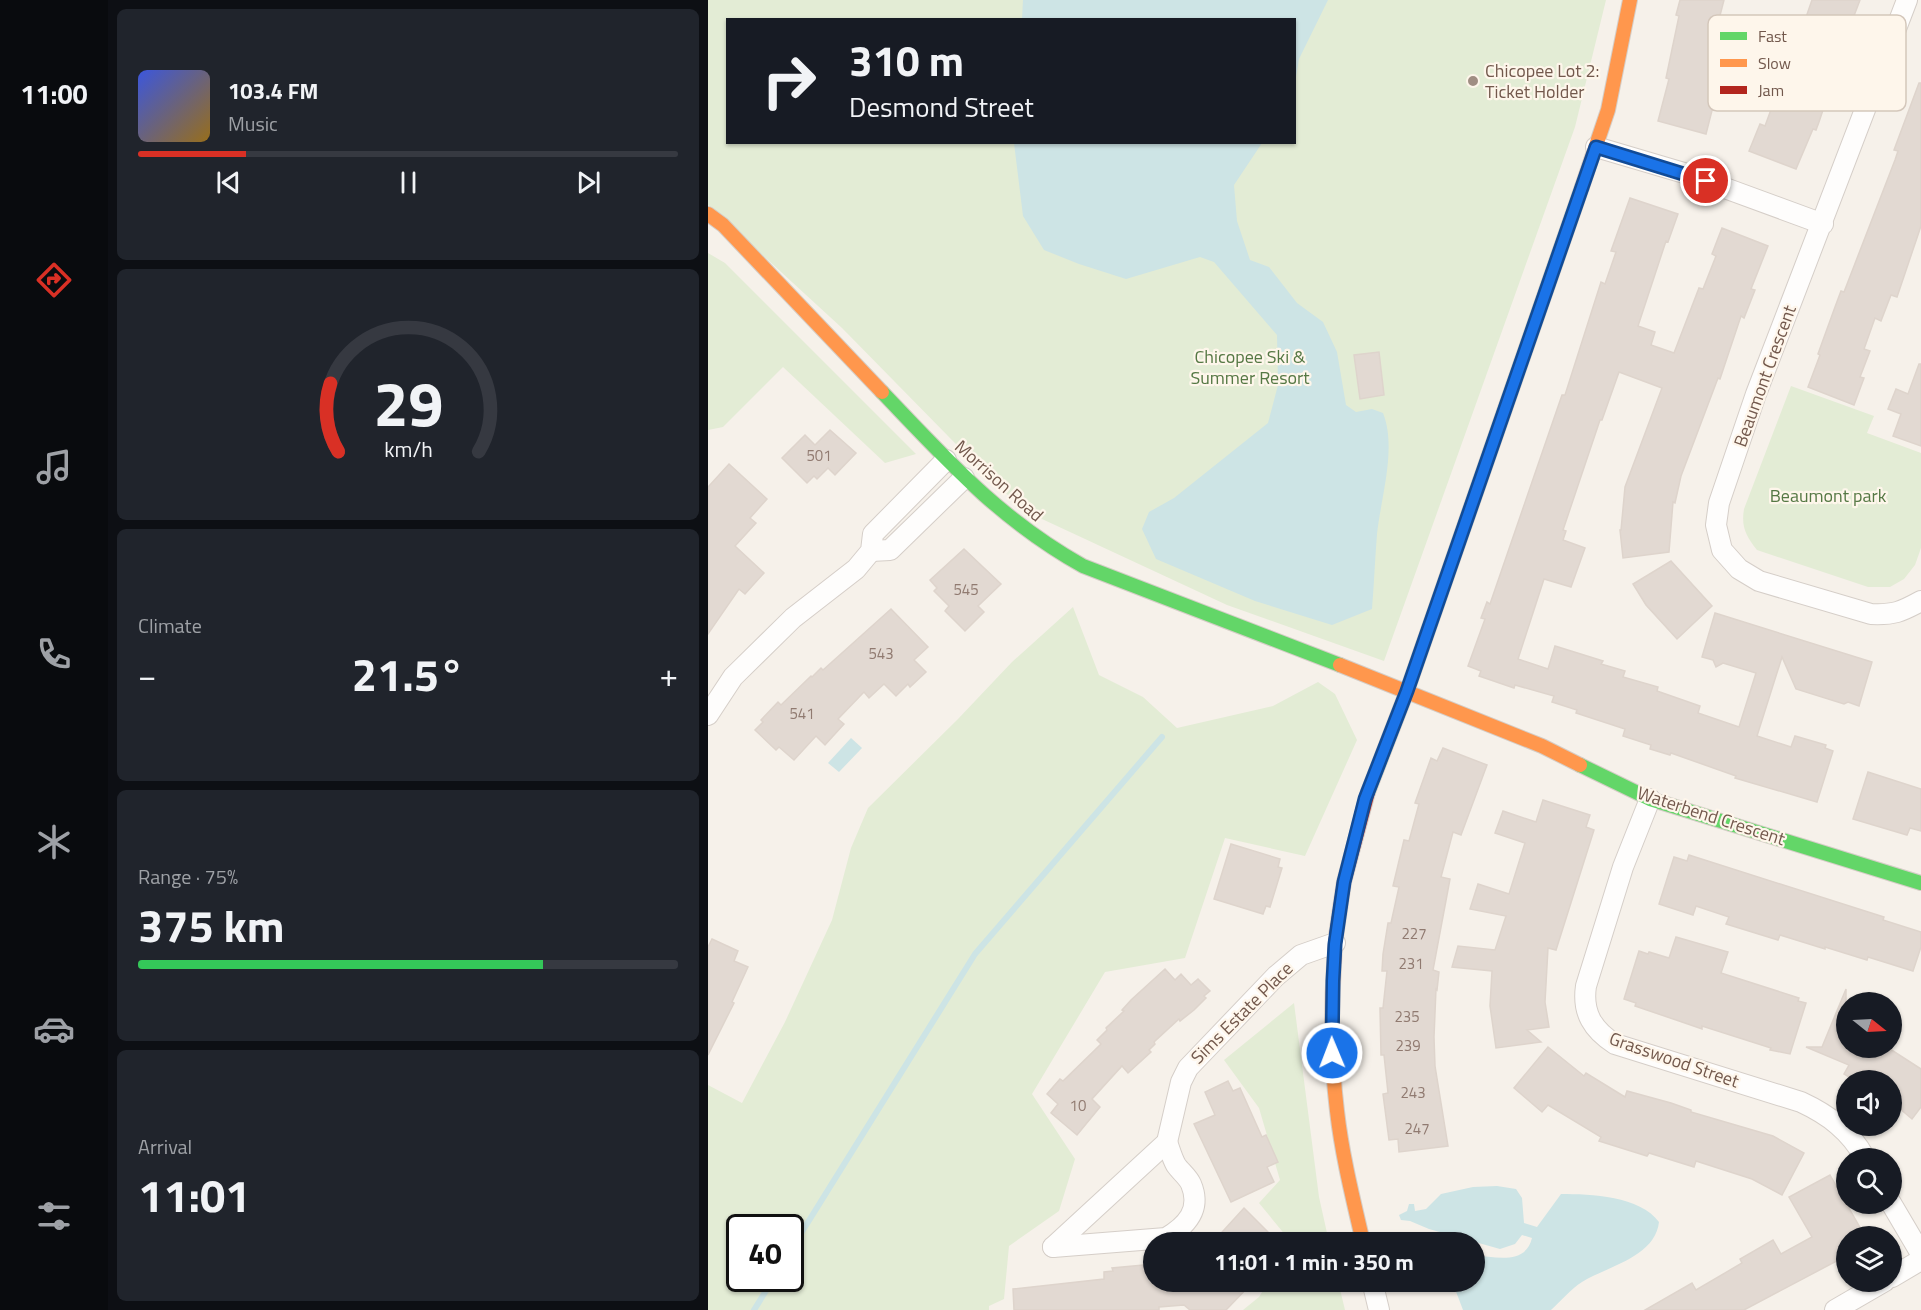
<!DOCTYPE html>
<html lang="en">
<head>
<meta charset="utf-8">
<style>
  :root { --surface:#171b24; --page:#20242c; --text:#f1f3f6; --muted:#9ea1a6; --line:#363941; --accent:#d93025 }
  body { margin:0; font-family:"Titillium Web",sans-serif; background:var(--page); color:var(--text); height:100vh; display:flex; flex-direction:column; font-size:22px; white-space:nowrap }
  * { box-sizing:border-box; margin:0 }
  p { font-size:20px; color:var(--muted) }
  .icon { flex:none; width:33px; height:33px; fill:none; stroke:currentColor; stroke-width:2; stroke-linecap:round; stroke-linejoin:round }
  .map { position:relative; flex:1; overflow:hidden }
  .panel { display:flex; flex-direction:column; gap:9px; padding:9px; background:#0d0f14; width:600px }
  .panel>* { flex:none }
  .hud { position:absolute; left:18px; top:18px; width:570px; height:126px; border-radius:0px; box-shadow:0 2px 4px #0004; background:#171b24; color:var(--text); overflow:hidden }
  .needle { width:39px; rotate:108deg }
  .controls { position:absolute; left:1128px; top:992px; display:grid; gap:12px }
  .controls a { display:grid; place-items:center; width:66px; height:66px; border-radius:50%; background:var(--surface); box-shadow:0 2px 4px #0004; font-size:30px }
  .speed { position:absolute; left:18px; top:1214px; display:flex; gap:12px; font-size:30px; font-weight:700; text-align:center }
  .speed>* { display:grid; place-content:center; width:78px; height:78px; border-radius:50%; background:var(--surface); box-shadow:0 2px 4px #0004; line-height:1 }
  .speed .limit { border:3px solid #111; border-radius:9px; background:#fff; color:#111 }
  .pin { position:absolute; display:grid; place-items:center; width:51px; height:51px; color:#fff; margin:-26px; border:3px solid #fff; border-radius:50%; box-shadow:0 2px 6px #0007 }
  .me { position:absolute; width:66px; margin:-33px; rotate:359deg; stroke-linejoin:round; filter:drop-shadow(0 0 4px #0008) }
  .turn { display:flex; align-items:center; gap:21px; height:126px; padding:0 24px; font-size:27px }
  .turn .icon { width:78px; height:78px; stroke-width:2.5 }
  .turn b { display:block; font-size:42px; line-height:51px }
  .big { font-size:45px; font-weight:700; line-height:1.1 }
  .panel .card { flex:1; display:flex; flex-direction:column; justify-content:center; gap:9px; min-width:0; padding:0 21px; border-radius:9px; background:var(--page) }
  .panel .dial { align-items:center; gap:0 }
  .dial svg { height:156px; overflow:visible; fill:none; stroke:var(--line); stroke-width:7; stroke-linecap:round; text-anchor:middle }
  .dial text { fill:var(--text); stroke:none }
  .song { display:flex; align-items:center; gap:18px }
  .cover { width:72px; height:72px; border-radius:9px; background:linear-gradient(135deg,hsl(230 70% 55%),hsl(40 70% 35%)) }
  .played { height:6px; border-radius:3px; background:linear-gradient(90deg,var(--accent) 20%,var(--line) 20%) }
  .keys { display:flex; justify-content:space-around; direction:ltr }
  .heat { display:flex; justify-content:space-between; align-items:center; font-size:33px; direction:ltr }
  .charge { height:9px; border-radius:4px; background:linear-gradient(90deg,#34c759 75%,var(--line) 0) }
  .trip { position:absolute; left:435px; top:1232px; width:342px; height:60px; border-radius:30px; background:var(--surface); box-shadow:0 2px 4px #0004; font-weight:700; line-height:60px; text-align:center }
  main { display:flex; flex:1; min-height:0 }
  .tabs { display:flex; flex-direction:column; width:108px; justify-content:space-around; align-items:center; background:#090b0e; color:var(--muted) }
  .tabs .icon { width:42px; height:42px }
  .tabs .selected { color:var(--accent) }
  .tabs b { font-size:27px; color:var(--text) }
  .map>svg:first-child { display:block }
</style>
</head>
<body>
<main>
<nav class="tabs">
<b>11:00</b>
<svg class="icon selected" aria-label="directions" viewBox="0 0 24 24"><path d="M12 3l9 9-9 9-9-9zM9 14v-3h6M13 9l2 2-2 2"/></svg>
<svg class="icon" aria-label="music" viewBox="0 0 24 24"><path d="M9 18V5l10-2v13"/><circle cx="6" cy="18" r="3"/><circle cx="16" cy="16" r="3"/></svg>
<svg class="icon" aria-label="phone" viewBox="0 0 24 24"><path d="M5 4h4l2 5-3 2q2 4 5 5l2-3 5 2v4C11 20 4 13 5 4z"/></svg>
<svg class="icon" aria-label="climate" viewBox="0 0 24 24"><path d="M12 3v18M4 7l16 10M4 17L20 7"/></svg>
<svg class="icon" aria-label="car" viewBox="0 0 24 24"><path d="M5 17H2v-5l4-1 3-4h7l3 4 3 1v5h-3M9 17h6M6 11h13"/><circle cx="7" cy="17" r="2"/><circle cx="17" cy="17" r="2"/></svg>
<svg class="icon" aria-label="filters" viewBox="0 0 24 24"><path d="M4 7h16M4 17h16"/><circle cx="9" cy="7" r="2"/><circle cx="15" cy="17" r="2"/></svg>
</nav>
<section class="panel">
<div class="card">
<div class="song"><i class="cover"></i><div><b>103.4 FM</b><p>Music</p></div></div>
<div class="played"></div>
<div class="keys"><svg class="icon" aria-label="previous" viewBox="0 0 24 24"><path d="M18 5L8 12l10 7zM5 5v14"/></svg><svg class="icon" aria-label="pause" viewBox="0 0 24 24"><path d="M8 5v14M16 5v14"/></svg><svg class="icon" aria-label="next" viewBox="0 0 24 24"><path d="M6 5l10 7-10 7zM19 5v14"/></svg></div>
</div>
<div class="card dial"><svg viewBox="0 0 100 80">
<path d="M14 69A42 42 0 1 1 86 69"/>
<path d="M14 69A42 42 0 0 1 10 34" stroke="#d93025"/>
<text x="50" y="56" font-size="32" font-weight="700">29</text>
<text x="50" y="72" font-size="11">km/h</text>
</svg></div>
<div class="card"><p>Climate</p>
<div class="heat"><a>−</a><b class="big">21.5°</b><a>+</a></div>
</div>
<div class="card"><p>Range · 75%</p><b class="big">375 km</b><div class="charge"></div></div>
<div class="card"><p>Arrival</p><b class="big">11:01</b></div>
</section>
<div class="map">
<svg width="1213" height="1310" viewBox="0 0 1213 1310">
  <rect width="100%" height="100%" fill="#f6f1ea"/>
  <!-- green -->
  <g fill="#e3ecd5" fill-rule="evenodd">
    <path d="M 0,0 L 898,0 L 867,127 L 676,661 L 519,605 L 334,519 L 293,490 L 134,328 L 0,205 ZM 20,20 L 586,20 L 586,142 L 20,142 Z"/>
    <polygon points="0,253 17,263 208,454 177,463 75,367 15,427 0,430"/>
    <path d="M 1083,386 L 1166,416 L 1159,433 L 1213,453 L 1213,548 L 1207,565 L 1196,579 L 1182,587 L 1160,587 L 1049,550 C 1038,536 1033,527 1036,509 Z"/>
    <path d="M 365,607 L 391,675 L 435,697 L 469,728 L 565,706 L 610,682 L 627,694 L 649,740 L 597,856 L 517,838 L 477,958 L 397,972 L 324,1094 L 367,1159 L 351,1211 L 301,1246 L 296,1299 L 281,1306 L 281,1310 L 0,1310 L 0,1085 L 34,1103 L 77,1022 L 124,920 L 143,848 L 160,808 L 250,719 L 304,662 ZM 32,1227 L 82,1227 L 82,1278 L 32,1278 Z"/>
    <polygon points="586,1003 611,1197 621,1242 583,1242 551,1203 572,1180 551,1108 516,1060"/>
    <polygon points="561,1281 630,1281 637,1310 535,1310 551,1297"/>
  </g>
  <!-- water -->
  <g fill="#cde4e5">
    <polygon points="315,0 620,0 591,59 587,83 586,20 314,19"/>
    <path d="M 306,143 L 554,143 L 526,185 L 529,221 L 542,260 L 561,267 L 589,303 L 615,322 L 629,352 L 638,405 L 648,412 L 664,409 L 675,413 C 689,448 673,497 669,534 C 667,559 666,584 664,609 L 624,625 L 547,601 L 448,559 L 434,529 L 441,512 L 466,498 L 560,423 L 570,385 L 569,335 L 506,262 L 492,257 L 418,279 L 371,264 L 336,250 L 315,216 Z"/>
    <polygon points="143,738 154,748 131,772 120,763"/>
    <path d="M 789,1186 L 808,1189 L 814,1198 L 816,1223 L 829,1227 L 853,1194 C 883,1194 932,1196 951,1222 C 947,1257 900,1266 874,1282 C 863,1289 853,1301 843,1310 L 755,1310 L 744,1281 L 766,1281 L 767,1256 C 787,1256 817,1266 824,1238 L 814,1235 L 807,1244 L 792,1249 L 721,1229 L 702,1221 L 693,1220 L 691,1215 L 699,1211 L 701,1204 L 706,1204 L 707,1211 L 718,1209 L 733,1194 L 765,1187 Z"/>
  </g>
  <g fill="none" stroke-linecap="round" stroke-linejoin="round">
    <!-- stream -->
    <g stroke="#cde4e5" stroke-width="6">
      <polyline points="82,1251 267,954 454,737"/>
      <polyline points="46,1310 66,1278"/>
    </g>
  </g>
  <!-- building -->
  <g fill="#e2d9d2" stroke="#ded4cc" stroke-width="1.5">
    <polygon points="972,0 1016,0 1008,31 1017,33 1006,78 1012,79 998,134 950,121 961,79 958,78 971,16 968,15"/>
    <polygon points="1104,0 1152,0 1114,100 1118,101 1111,122 1108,130 1105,129 1088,169 1041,151 1052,124 1057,126 1068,96 1064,95 1082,48 1092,22 1096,23"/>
    <polygon points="1211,83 1213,83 1213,226 1189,297 1183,295 1173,321 1167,318 1156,349 1162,351 1152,377 1156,378 1146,405 1100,387 1112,355 1110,354 1127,307 1133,291 1136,292 1187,160 1190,151 1186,150"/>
    <polygon points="922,198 970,214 960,242 958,241 930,326 947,332 943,345 966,353 991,288 995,289 1008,256 1004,254 1014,228 1060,246 1043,289 1047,290 1036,318 1033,316 1012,379 1010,378 973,476 967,503 965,502 961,552 915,558 912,530 913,530 917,487 954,388 911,372 894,420 892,420 855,530 858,531 855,540 877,548 863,587 836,579 810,659 840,669 847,646 895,661 893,664 917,671 915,677 950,687 949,691 992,706 990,713 1031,727 1048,673 1015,663 1008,667 1005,660 994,657 1007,613 1164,662 1151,706 1140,702 1136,704 1088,689 1074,657 1049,736 1083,747 1087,736 1118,745 1117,748 1125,751 1109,802 1027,778 1028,776 963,753 962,755 942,749 943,745 915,736 917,729 868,713 869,710 844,702 846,696 807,685 806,688 771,676 773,671 760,666 777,619 773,618 779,602 782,604 854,395 857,395 893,282 897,284 908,252 903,251"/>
    <polygon points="671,352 676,395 652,399 646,355"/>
    <polygon points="1211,364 1213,364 1213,446 1185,436 1193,414 1180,409 1188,389 1200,394"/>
    <polygon points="122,430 148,453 127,475 120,468 109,479 106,476 99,483 74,458 97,435 107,445"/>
    <polygon points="21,464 59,499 42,518 48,523 27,546 56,573 37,594 31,589 0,634 0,487"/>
    <polygon points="256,549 293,584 270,606 276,612 257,631 237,611 241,606 226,591 229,588 222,580"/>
    <polygon points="963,561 1004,606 969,639 938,605 925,584"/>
    <polygon points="183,609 220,647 206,660 218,672 202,687 200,684 188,696 176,684 161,698 156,692 130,719 136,724 117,745 108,736 86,760 71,747 68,750 47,730 55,722 53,720 70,702 73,705 103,676 104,677 113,668 115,670"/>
    <polygon points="735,748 779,765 753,835 745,832 733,877 742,879 725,970 731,972 729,990 728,989 726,1037 727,1066 740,1146 691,1152 690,1139 681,1140 675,1094 680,1093 676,1055 673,1055 672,1008 675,1008 679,971 674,971 675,954 680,923 683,923 691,887 685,886 696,840 701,841 711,804 707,803 723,758 729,761"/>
    <polygon points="1160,772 1213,789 1213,831 1202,828 1199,835 1145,819"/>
    <polygon points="835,800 882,815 878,827 886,830 848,950 840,948 837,1002 841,1027 819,1030 833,1042 788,1048 782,1006 784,971 744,967 750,946 787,950 798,916 762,909 770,884 801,894 817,843 787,833 795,811 828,822"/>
    <polygon points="523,844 572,859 570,867 574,868 562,907 558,906 555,914 506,899"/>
    <polygon points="981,855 1176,917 1175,920 1213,932 1213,947 1205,971 1160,957 1159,960 1117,947 1117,949 1072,935 1070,940 1018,924 1021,917 988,906 985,915 951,904 966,857 979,861"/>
    <polygon points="968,937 1020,952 1013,973 1091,998 1090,1001 1098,1003 1082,1054 1062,1050 1063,1048 994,1026 994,1029 974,1022 927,1006 928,1003 916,999 931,951 940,954 941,952 961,958"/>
    <polygon points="4,939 30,951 26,961 40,967 24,1002 26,1003 0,1055 0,947"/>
    <polygon points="457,969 467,980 473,974 483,985 490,979 502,991 496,996 498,998 486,1010 472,1021 471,1019 446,1042 447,1044 441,1050 443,1052 420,1073 414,1066 384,1099 392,1107 369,1135 343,1113 350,1104 339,1094 352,1079 355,1081 393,1044 389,1040 399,1030 398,1028 416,1011 414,1010 423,1000"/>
    <polygon points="1138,989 1138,1047 1179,1047 1213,1069 1213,1107 1204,1119 1184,1102 1184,1080 1146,1080 1136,1074 1141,1065 1098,1047 1114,1047"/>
    <polygon points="840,1047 876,1076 878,1073 917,1097 919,1091 963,1103 983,1110 983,1112 1065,1136 1096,1153 1074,1195 1044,1179 988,1161 986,1167 941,1153 939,1156 891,1141 893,1137 840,1105 834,1112 806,1088"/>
    <polygon points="520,1081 525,1091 532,1088 554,1137 558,1135 570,1162 559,1167 566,1182 523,1202 486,1124 507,1115 497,1092"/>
    <polygon points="1122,1175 1154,1231 1145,1236 1138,1236 1138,1256 1036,1310 937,1310 984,1283 988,1290 1034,1263 1032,1259 1065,1240 1073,1254 1104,1237 1081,1197"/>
    <polygon points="536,1208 570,1242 505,1242"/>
    <polygon points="446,1264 446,1281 546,1281 518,1310 482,1310 476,1305 451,1307 451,1310 306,1310 305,1289 396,1279 396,1272 405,1271 404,1268"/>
  </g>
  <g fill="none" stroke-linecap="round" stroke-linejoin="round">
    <defs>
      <g id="street">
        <path d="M 1199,0 L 1048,394 L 1011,503 L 1008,525 L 1014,550 L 1031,569 L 1051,581 L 1163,614 C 1186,615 1193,612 1213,601"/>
        <polyline points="888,147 976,173 1115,224"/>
        <polyline points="163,551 182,550 256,478"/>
        <polyline points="0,715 25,677 85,618 148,569 163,551 165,534 238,460"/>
        <path d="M 942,799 L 915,867 L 878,986 C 874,1013 885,1030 907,1044 L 1093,1102 C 1121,1115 1142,1131 1157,1158"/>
        <polyline points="1183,1203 1213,1254"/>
        <polyline points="345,1247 459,1142 473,1082 480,1068 568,976 593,955 627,943"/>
        <path d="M 345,1247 L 458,1238 C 478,1226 494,1210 483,1184 C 480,1177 472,1171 468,1165 C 464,1158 462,1150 459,1142"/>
        <polyline points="1184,1277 1213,1260"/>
        <polyline points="664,1281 671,1310"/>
        <polyline points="1127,1310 1177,1281"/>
      </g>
      <g id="fast">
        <path d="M 174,392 C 239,460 291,519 375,566 L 632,665"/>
        <polyline points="872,765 942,799 1213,883"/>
        <polyline points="660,792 699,691 874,187"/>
      </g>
      <g id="slow">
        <polyline points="874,187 900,110 922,0"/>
        <polyline points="0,214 15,225 174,392"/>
        <polyline points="632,665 834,746 872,765"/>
        <path d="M 626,965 C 623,1013 623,1063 629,1111 C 634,1155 645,1199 655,1242"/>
      </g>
      <polyline id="jam" points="626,965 627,943 636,882 660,792"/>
    </defs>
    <!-- street casing -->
    <use href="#street" stroke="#d5cec8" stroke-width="22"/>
    <!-- fast casing -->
    <use href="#fast" stroke="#d5cdc6" stroke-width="16"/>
    <!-- slow casing -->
    <use href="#slow" stroke="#d5cdc6" stroke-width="16"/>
    <!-- jam casing -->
    <use href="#jam" stroke="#d5cdc6" stroke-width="16"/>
    <!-- street -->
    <use href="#street" stroke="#fefdfc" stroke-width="20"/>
    <!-- fast -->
    <use href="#fast" stroke="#63d668" stroke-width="14"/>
    <!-- slow -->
    <use href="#slow" stroke="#ff974d" stroke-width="14"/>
    <!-- jam -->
    <use href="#jam" stroke="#b3261e" stroke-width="14"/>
  </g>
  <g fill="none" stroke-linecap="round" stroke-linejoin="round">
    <defs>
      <polyline id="route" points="624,1053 625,981 627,944 636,882 657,799 699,691 888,147 998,181"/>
    </defs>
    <!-- route casing -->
    <use href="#route" stroke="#114b97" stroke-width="15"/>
    <!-- route -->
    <use href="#route" stroke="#1a73e8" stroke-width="10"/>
  </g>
  <!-- markers -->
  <circle fill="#a08e83" stroke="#fef6eb" stroke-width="2" cx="765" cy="81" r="6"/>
  <g text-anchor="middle" stroke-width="4.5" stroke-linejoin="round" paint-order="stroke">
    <!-- number labels -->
    <g font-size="15" fill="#907a70">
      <text x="111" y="461">501</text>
      <text x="258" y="595">545</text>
      <text x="173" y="659">543</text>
      <text x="94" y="719">541</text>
      <text x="706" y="939">227</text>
      <text x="703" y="969">231</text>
      <text x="699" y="1022">235</text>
      <text x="700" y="1051">239</text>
      <text x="705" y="1098">243</text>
      <text x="370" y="1111">10</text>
      <text x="709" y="1134">247</text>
    </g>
    <!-- poi labels -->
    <g font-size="18" fill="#72584c" stroke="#fef6eb" text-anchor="start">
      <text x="777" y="77">Chicopee Lot 2:<tspan x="777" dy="21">Ticket Holder</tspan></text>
    </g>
    <!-- park labels -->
    <g font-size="18" fill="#557844" stroke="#fef6eb">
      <text x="542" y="363">Chicopee Ski &amp;<tspan x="542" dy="21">Summer Resort</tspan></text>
      <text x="1120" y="502">Beaumont park</text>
    </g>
    <!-- street labels -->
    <g font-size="18" fill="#72584c" stroke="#fef6eb">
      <text transform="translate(1057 376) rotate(-70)" y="6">Beaumont Crescent</text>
      <text transform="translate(291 481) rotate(42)" y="6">Morrison Road</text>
      <text transform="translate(1003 816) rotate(18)" y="6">Waterbend Crescent</text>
      <text transform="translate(534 1013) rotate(-45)" y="6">Sims Estate Place</text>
      <text transform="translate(966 1060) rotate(19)" y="6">Grasswood Street</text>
    </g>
  </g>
  <!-- legend -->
  <rect x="1000" y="15" width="198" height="96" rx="9" fill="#fef6eb" stroke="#d4c7bb" stroke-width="1.5"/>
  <rect x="1012" y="32" width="27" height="8" fill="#63d668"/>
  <rect x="1012" y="59" width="27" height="8" fill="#ff974d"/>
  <rect x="1012" y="86" width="27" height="8" fill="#b3261e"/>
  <g font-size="16" fill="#72584c">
    <text x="1050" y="42">Fast</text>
    <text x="1050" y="69">Slow</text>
    <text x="1050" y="96">Jam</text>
  </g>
</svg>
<div class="controls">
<a><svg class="needle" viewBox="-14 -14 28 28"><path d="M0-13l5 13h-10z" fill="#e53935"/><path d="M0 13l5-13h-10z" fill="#9ea1a6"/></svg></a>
<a><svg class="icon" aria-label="sound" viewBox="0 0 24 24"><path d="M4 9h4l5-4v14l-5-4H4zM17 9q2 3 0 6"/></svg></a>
<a><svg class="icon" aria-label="search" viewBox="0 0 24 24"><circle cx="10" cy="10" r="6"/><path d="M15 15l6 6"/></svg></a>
<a><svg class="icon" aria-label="layers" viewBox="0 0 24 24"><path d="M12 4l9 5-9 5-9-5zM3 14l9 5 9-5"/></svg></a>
</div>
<div class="speed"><div class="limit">40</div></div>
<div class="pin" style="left:998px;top:181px;background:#d93025"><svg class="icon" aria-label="arrive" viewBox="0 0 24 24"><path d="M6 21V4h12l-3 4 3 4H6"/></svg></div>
<svg class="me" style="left:624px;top:1053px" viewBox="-20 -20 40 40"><circle r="17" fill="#1a73e8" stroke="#fff" stroke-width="3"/><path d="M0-11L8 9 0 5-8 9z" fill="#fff"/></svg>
<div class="trip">11:01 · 1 min · 350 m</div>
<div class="hud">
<div class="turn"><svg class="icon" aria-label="right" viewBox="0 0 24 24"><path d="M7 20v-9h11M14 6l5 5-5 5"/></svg><div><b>310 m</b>Desmond Street</div></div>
</div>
</div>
</main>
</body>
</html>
